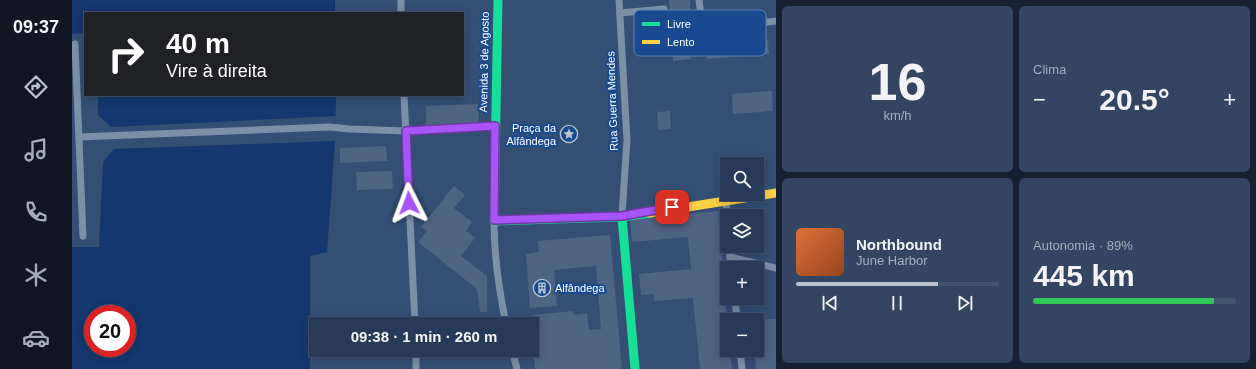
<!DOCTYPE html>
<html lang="pt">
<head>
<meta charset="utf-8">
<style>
  :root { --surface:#273a57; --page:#334561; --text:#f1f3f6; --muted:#a4adba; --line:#43546d; --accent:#b8c1ce }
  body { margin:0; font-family:Arial,sans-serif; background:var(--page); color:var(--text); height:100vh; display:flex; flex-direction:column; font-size:15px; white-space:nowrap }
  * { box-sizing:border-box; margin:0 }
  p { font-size:13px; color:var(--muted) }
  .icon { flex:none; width:22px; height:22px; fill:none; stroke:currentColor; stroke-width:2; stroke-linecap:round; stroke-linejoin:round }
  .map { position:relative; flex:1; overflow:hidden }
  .details { display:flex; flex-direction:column; gap:6px; padding:6px; background:#152030; width:480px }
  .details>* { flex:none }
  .guide { position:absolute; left:12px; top:12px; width:380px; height:84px; border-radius:0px; box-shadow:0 2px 10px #0003,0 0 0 1px var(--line); background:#202124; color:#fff; overflow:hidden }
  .fabs { position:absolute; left:648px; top:157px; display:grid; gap:8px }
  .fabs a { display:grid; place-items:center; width:44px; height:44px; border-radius:0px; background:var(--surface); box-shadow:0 2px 10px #0003,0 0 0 1px var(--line); font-size:20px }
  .speed { position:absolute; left:12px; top:305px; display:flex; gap:8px; font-size:20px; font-weight:700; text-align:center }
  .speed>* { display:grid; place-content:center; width:52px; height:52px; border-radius:50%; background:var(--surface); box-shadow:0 2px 10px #0003,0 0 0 1px var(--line); line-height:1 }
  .speed .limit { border:6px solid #d22; background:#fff; color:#111 }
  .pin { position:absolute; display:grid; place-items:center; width:34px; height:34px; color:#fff; margin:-17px; border-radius:8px; box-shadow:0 2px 6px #0006 }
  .me { position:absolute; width:44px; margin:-22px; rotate:357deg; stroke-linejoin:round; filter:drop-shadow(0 0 3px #0008) }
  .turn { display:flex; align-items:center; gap:14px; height:84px; padding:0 16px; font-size:18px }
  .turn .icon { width:52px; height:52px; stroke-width:2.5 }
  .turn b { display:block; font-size:28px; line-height:34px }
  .big { font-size:30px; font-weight:600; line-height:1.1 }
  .details .widget { flex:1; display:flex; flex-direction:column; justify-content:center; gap:6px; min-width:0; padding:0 14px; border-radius:6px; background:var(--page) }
  .details .dial { align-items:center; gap:0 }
  .dial b { font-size:52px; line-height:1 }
  .song { display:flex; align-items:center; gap:12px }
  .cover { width:48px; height:48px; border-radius:6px; background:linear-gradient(135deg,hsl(20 70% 55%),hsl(20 70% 35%)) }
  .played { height:4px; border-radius:2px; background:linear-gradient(90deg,var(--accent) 70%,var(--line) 70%) }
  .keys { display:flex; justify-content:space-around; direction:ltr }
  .heat { display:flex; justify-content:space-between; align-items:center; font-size:22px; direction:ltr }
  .charge { height:6px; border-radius:3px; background:linear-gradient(90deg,#34c759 89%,var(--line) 0) }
  .details .tiles { flex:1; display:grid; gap:6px; grid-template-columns:repeat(2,1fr) }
  .trip { position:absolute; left:237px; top:317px; width:230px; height:40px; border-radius:0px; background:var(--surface); box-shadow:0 2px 10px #0003,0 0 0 1px var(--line); font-weight:600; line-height:40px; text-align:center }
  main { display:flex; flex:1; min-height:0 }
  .menu { display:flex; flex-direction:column; width:72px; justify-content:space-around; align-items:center; background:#101723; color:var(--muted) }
  .menu .icon { width:28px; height:28px }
  .menu .on { color:var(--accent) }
  .menu b { font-size:18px; color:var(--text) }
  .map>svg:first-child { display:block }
</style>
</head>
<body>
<main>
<nav class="menu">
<b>09:37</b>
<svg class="icon on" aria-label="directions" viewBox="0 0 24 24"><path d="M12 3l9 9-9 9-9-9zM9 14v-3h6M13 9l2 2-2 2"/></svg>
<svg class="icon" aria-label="music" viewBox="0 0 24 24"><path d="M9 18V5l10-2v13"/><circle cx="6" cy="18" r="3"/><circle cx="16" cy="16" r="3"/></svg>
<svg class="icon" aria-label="phone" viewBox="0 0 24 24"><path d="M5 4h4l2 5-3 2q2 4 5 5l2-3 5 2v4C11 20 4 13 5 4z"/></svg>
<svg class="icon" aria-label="climate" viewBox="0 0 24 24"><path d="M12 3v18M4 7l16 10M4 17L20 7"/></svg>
<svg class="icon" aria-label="car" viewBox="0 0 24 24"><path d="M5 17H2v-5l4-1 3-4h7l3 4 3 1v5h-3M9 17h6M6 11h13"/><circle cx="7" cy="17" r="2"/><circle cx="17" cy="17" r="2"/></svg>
</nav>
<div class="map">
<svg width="704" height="369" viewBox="0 0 704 369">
  <rect width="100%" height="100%" fill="#344e74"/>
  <!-- water -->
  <path fill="#13376e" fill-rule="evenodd" d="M 0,0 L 263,0 L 263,13 L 13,13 L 13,95 L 264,95 L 263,141 L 255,252 L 238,256 L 238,369 L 0,369 ZM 21,314 L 55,314 L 55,348 L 21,348 Z"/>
  <!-- pier -->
  <polygon fill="#344e74" points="13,33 13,95 26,95 26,115 39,127 264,116 263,141 42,149 31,162 27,247 0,247 0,34"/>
  <!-- building -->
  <g fill="#4e6483">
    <polygon points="597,0 618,0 619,59 601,61"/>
    <polygon points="696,40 697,54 635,59 634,45"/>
    <polygon points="700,91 701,111 661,114 660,94"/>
    <polygon points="406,104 407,126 354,128 354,106"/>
    <polygon points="598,111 599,129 586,130 585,112"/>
    <polygon points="314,146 315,161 268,163 268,148"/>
    <polygon points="320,171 321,189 285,190 284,172"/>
    <polygon points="382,186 393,195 382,208 400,222 394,231 403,238 389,256 415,276 415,312 408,312 405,289 346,242 355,231 349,227"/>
    <polygon points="646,211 655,320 655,350 658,350 660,369 628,369 621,298 582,301 582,294 569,295 567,274 619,269 616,237 560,242 558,219"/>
    <polygon points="538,235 550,369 463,369 459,315 501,311 501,315 515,313 517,330 529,329 524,266 482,270 485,306 458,308 454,254 467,252 466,241"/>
    <polygon points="685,268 687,268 689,297 685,297"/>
    <polygon points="704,319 704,369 684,369 682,350 685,350 685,320"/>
    <polygon points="301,350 328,350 328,352 302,356"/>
  </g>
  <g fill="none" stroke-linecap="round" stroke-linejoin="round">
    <!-- lane -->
    <g stroke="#7b8fa7" stroke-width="7">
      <polyline points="329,0 329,13"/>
      <polyline points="547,0 555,140 550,215"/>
      <path d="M 627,0 C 629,14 628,23 642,29 L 704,21"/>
      <polyline points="548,13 592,9"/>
      <polyline points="3,44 11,236"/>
      <polyline points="332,95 343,324"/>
      <polyline points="7,137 257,127 278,129 334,131 423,126"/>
      <polyline points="654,202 655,218"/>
      <path d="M 422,221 C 422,256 427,290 434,324"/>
      <polyline points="657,246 659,268"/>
      <polyline points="658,257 704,268"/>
      <polyline points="663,298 665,320"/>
      <polyline points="440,350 445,369"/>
      <polyline points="668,350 670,369"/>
      <polyline points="344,369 344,350"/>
    </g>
    <!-- fast -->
    <g stroke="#16e098" stroke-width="9">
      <polyline points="426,0 422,221 550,217 578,213"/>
      <polyline points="550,217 563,369"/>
    </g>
    <!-- slow -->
    <polyline stroke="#ffcf43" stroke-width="9" points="578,213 704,193"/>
  </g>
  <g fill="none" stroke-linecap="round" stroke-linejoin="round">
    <defs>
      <polyline id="route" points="337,203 334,131 423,126 422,220 550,216 600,207"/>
    </defs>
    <!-- route casing -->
    <use href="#route" stroke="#6d37a1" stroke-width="10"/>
    <!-- route -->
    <use href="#route" stroke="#a855f7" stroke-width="7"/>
  </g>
  <!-- icons -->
  <defs>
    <symbol id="sight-ring" viewBox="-11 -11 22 22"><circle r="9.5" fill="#19498f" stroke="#b8c1ce" stroke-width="1.5"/><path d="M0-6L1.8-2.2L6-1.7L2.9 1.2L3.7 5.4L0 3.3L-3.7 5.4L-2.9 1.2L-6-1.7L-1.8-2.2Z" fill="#b8c1ce"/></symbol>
    <symbol id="building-ring" viewBox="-11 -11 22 22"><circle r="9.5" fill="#19498f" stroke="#b8c1ce" stroke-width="1.5"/><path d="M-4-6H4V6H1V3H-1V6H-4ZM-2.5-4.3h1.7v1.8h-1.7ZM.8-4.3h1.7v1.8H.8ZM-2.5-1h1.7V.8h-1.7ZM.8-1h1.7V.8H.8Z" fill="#b8c1ce"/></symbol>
  </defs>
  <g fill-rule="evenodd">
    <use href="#sight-ring" x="487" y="124" width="20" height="20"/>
    <use href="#building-ring" x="460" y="278" width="20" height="20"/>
  </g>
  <g text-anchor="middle" stroke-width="4" stroke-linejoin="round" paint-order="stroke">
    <!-- street labels -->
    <g font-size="11" fill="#fff" stroke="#19498f">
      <text transform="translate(412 62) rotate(-89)" y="4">Avenida 3 de Agosto</text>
      <text transform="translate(540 101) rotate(-92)" y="4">Rua Guerra Mendes</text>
    </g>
    <!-- poi labels -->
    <g font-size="11" fill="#fff" stroke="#19498f" text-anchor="end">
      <text x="484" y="132">Praça da<tspan x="484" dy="13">Alfândega</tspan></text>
      <text x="483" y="292" text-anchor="start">Alfândega</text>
    </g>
  </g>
  <!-- legend -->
  <rect x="562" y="10" width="132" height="46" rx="6" fill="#19498f" stroke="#5e80b1" stroke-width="1"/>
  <rect x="570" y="22" width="18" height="4" fill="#16e098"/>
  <rect x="570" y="40" width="18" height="4" fill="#ffcf43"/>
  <g font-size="11" fill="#fff">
    <text x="595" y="28">Livre</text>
    <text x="595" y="46">Lento</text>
  </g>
</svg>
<div class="fabs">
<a><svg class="icon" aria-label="search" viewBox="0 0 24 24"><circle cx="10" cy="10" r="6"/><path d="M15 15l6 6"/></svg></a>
<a><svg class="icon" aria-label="layers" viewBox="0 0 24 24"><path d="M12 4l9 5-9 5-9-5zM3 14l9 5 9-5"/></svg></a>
<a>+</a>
<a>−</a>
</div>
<div class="speed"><div class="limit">20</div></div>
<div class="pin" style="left:600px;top:207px;background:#d93025"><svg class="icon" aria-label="arrive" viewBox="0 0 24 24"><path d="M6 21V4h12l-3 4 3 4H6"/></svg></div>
<svg class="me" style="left:337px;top:203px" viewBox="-20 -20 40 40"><path d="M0-17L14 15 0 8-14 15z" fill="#a855f7" stroke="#fff" stroke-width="4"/></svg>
<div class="trip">09:38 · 1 min · 260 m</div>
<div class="guide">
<div class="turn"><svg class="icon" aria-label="right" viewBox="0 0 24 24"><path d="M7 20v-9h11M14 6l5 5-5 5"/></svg><div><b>40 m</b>Vire à direita</div></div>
</div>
</div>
<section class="details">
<div class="tiles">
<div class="widget dial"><b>16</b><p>km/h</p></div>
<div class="widget"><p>Clima</p>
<div class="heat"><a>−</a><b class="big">20.5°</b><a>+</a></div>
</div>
<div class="widget">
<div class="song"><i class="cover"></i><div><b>Northbound</b><p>June Harbor</p></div></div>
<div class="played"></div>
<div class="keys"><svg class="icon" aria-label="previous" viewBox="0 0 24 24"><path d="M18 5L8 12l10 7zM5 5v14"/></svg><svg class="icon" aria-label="pause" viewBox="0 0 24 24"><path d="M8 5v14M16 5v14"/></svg><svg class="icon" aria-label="next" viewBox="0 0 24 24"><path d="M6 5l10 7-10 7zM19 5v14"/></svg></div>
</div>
<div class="widget"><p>Autonomia · 89%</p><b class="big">445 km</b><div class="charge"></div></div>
</div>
</section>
</main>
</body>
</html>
